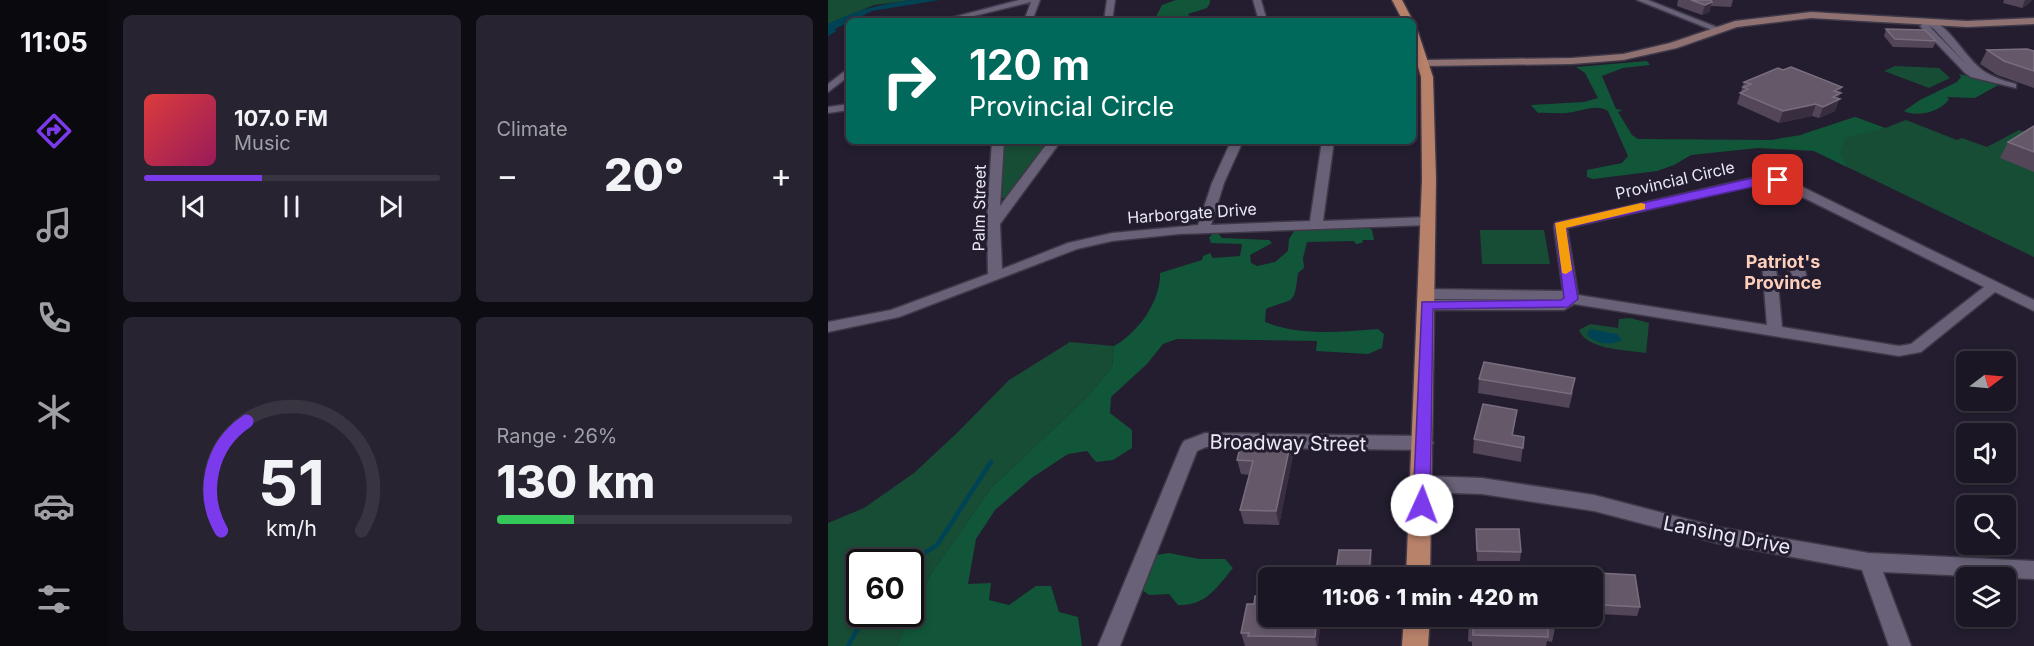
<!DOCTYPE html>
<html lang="en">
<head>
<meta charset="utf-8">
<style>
  :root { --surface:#1a1623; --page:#272330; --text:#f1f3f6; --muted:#9f9fa6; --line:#383541; --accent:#7c3aed }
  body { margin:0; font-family:Inter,sans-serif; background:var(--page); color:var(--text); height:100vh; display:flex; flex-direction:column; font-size:22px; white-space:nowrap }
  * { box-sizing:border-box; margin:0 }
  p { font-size:20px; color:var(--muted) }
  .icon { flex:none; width:33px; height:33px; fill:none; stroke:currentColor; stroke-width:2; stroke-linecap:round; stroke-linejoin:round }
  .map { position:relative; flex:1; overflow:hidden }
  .details { display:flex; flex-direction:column; gap:15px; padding:15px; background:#0e0c13; width:720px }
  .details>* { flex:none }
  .banner { position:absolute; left:18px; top:18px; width:570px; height:126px; border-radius:9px; box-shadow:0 3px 9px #0003,0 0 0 2px var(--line); background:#00695c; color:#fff; overflow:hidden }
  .needle { width:39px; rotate:74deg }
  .controls { position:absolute; left:1128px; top:351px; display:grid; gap:12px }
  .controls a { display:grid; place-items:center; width:60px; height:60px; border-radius:9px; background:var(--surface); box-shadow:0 3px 9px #0003,0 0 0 2px var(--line); font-size:30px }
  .speed { position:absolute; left:18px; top:549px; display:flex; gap:12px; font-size:30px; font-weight:700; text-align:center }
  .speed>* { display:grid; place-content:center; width:78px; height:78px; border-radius:50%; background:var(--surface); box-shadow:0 3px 9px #0003,0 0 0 2px var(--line); line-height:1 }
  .speed .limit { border:3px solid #111; border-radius:9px; background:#fff; color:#111 }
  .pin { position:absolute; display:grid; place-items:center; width:51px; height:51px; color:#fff; margin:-26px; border-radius:12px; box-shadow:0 3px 9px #0006 }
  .me { position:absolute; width:66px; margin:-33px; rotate:2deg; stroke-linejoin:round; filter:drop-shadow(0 0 4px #0008) }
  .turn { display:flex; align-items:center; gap:21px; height:126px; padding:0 24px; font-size:27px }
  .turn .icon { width:78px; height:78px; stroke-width:2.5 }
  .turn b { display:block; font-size:42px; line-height:51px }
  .big { font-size:45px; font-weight:800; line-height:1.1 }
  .details .card { flex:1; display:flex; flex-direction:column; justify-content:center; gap:9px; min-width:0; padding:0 21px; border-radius:9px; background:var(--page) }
  .details .dial { align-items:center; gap:0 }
  .dial svg { height:156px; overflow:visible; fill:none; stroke:var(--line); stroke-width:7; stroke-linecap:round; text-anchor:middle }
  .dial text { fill:var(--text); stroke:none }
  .song { display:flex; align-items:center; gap:18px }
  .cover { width:72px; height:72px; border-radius:9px; background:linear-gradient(135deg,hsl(0 70% 55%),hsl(330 70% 35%)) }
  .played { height:6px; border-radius:3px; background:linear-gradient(90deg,var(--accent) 40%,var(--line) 40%) }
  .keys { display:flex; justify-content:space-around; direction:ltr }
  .heat { display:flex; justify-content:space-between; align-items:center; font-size:33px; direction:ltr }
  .charge { height:9px; border-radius:4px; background:linear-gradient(90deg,#34c759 26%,var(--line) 0) }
  .details .tiles { flex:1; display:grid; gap:15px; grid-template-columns:repeat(2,1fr) }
  .trip { position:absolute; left:430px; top:567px; width:345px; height:60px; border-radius:9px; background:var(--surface); box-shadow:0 3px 9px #0003,0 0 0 2px var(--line); font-weight:800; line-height:60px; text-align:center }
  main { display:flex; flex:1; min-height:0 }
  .tab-bar { display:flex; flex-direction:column; width:108px; justify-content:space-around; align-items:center; background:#0a090e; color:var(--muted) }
  .tab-bar .icon { width:42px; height:42px }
  .tab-bar .active { color:var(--accent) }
  .tab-bar b { font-size:27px; color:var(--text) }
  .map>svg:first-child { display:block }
</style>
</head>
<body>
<main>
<nav class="tab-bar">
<b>11:05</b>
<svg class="icon active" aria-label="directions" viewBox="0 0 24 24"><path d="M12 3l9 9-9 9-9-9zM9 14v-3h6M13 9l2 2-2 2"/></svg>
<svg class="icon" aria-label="music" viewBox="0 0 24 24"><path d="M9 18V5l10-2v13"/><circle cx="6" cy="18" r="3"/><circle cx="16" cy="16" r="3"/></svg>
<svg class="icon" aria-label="phone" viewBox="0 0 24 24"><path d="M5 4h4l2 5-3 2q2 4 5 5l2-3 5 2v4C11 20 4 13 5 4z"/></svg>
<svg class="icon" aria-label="climate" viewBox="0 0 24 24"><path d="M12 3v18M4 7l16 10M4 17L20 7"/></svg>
<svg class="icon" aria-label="car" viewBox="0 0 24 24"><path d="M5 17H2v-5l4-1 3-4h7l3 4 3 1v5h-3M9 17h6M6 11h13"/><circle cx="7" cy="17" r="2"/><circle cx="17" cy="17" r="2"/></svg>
<svg class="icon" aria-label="filters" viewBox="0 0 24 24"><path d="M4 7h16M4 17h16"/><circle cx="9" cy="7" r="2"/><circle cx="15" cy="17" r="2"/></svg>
</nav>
<section class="details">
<div class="tiles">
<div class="card">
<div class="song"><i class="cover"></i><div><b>107.0 FM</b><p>Music</p></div></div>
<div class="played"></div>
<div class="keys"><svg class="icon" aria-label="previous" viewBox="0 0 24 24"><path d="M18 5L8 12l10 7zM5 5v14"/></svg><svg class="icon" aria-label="pause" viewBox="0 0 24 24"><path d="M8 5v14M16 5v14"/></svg><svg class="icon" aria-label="next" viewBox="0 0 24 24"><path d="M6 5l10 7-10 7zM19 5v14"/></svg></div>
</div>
<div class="card"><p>Climate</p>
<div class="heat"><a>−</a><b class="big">20°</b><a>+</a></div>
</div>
<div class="card dial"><svg viewBox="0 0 100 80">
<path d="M14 69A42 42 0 1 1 86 69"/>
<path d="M14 69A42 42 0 0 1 27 13" stroke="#7c3aed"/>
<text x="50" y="56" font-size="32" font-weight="700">51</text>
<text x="50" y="72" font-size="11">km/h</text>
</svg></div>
<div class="card"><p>Range · 26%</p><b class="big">130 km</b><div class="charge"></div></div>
</div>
</section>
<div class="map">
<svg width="1206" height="646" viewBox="0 0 1206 646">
  <rect width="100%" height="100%" fill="#231d2f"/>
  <!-- green -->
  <g fill="#184d35" fill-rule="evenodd">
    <polygon points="0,0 83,0 46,5 0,24"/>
    <polygon points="1067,66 1111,68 1122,78 1101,88 1056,71"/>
    <polygon points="1027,117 1057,128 1078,120 1129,140 1134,138 1159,147 1191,130 1206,135 1206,257 986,151 975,134"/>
    <polygon points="176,141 225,141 181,197 174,198"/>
    <polygon points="652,230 716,230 722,264 654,264"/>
    <path d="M 802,318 L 821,323 L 818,353 C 800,350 758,350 751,330 L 762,324 L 790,328 L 791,319 Z"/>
    <path d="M 242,342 L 286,346 L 284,367 L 258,398 L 163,488 L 102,575 L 69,646 L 0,646 L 0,523 L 36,508 L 86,473 L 129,433 L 181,380 ZM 32,562 L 82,562 L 82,614 L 32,614 Z"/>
  </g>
  <!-- forest -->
  <g fill="#115639">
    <polygon points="348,0 382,0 382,3 379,8 360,14 365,21 326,21 334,5"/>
    <path d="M 819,61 L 822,65 L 795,68 L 774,76 L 788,109 L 795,110 L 790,112 L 804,135 L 810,139 L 943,140 L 973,135 L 1027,117 L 1057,128 L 1017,138 L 1012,153 L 1019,167 L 986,151 L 930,148 L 863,155 L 846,165 L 829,171 L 765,179 L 759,177 L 759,170 L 794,163 L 800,156 L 780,111 C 769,103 751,112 738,113 C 729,114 719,112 710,113 L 703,105 L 756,102 L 770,98 L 757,73 L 748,67 Z"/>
    <path d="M 1131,74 L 1172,84 L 1147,98 L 1119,97 L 1121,99 C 1114,111 1089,118 1076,111 L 1092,100 L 1129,82 L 1133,77 Z"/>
    <path d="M 537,226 L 544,230 L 546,240 L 535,240 L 534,243 L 528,244 L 526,241 L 479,242 L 475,258 L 476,268 L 470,273 C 466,307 466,297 438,309 L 437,322 C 471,336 513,332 550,329 L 556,334 L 554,348 L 540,354 L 488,351 L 489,341 L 349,339 L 335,344 L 319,364 L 283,397 L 282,413 L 304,430 L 304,448 L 285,460 L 268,462 L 259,451 L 240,454 L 205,477 L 167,510 L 148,539 L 140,584 L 163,583 L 161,600 L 181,605 L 208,586 L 223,586 L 231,612 L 250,617 L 254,646 L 69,646 L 102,575 L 163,488 L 258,398 L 284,367 L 286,346 C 310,333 333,301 332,273 L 374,260 L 375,256 L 382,253 L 385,258 L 412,256 L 414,244 L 383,243 L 381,238 L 385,233 L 389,232 L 394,238 L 441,240 L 444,243 L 422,255 L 423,263 L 429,266 L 447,262 L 460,251 L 461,239 L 468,228 Z"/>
    <path d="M 341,553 L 371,559 L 397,559 L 405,568 C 388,588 378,606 350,605 L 341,594 L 321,595 L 310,587 L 328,555 Z"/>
  </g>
  <!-- water -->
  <g fill="#004355">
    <path d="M 83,0 L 112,0 L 44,11 L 9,28 L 6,30 L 9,31 L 0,36 L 0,24 C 28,10 52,4 83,0 Z"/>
    <path d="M 762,329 L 789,334 L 794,340 C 784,346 767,344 759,335 Z"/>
  </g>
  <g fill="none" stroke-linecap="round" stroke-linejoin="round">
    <!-- stream -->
    <g stroke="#004355" stroke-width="4.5">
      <polyline points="82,563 109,545 163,462"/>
      <polyline points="20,646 38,614"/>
    </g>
    <defs>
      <g id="street">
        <polygon points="191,0 212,0 204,21 196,21 203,2 125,21 111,21"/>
        <polygon points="279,0 287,0 284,21 276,21"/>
        <polygon points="425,0 433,0 439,21 431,21"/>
        <polygon points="809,0 820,0 896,30 889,32"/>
        <path d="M 1101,19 C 1125,28 1136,58 1157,72 C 1167,78 1177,81 1188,84 L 1188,88 L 1143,77 L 1137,73 L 1092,26 ZM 1101,26 L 1106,29 L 1139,65 Z"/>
        <polygon points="21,68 21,76 0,92 0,84"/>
        <polygon points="21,104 21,110 0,113 0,107"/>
        <polygon points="164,141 176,141 172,206 221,141 233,141 172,224 174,269 240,243 284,233 370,225 384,183 403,141 415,141 396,183 383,225 482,221 494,141 506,141 495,221 600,217 606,221 600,225 351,234 284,241 249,249 71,317 0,332 0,322 63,310 160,274 159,218"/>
        <path d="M 933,176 L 954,177 L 1171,283 L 1206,300 L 1206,311 L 1167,292 L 1093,352 L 1071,356 L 746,304 L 736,310 L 598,310 L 591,305 L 598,300 L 732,300 L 599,299 L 592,294 L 599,289 L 735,291 L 726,226 L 727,223 ZM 933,184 L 948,184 L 1156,287 L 1083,344 L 1071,346 L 954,327 L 950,285 L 970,285 L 979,279 L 976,266 C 966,260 943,255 934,263 L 939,325 L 750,295 L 739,228 ZM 948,268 L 962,270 L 965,277 L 949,277 Z"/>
        <polygon points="377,433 596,436 602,438 605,443 602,448 596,450 378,447 369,451 292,646 270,646 353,446 356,441"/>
        <polygon points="595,476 654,478 766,495 889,527 1041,553 1206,561 1206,579 1055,572 1083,646 1061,646 1034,570 889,543 766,511 654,494 595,492 588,489 586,484 588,479"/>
      </g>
      <polygon id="secondary" points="983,12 1139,21 1206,18 1206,24 1139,27 983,18 909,27 849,48 795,60 744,64 596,66 590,63 596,60 744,58 795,54 842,43 907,21"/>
      <g id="primary">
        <polygon points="564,0 574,0 585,21 575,21"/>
        <polygon points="585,29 590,32 605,77 608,180 602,578 578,578 594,180 593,77 585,49"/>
        <polygon points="576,616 602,616 600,646 574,646"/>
      </g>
    </defs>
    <!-- street casing -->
    <use href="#street" stroke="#3e3848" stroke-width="3"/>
    <!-- secondary casing -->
    <use href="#secondary" stroke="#3e3848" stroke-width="3"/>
    <!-- primary casing -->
    <use href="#primary" stroke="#3e3848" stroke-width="3"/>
    <!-- street -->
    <use href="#street" fill="#686177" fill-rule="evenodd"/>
    <!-- secondary -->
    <use href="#secondary" fill="#907171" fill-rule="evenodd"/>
    <!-- primary -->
    <use href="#primary" fill="#b8816a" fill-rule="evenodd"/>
  </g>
  <!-- wall -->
  <g fill="#534658">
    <polygon points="850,0 905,0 903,7 883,6 881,12 874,15 849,6"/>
    <polygon points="1176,0 1204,0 1199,5 1194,8 1175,3"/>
    <polygon points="1058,29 1108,41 1105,48 1065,47 1056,36"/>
    <polygon points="1159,50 1206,51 1206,88 1169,75 1152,64"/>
    <polygon points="916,82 1011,99 1007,111 991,118 984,116 951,123 909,104"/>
    <polygon points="1206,126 1206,172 1172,158 1180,142"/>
    <polygon points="651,379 745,392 741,408 650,393"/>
    <polygon points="689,410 685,435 696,437 693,462 645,453 646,439"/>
    <polygon points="465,455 451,525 416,524 412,510 422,475 413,474 409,460"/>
    <polygon points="648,529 693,552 692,561 649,561"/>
    <polygon points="544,559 542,578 509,578 508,571"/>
    <polygon points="770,573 812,607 809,616 771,614 768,582"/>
    <polygon points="493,616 490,646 417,646 413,633"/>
    <polygon points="641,616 727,628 724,642 719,641 718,646 644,646 644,642 640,641"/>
  </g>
  <!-- shaded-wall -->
  <g fill="#392e40">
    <polygon points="1197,0 1204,0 1199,5 1194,8"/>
    <polygon points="884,2 881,12 874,15 877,5"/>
    <polygon points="1014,87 1007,111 991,118 995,107 1006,91"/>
    <polygon points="988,104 984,116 951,123 955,111"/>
    <polygon points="689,410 687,424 682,449 684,435"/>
    <polygon points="463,441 465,455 451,525 448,511"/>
    <polygon points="543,550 544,559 542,578 541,578 541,572"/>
    <polygon points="489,616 493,616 490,646 489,646 487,637"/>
  </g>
  <!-- building -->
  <g fill="#645869" stroke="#796e7f" stroke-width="1.5">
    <polygon points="863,0 883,0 884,2 877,5"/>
    <polygon points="1058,29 1097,30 1108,41 1067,39"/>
    <polygon points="1199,49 1206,51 1206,71 1176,61 1159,50"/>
    <polygon points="963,67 1014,87 1006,91 1013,93 1005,97 1012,99 995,107 988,104 955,111 912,93 920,89 915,87 923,84 916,82 950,68 955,70"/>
    <polygon points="1206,126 1206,152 1180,142"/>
    <polygon points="656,362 747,378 743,394 651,379"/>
    <polygon points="655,404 689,410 684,435 696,437 695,448 646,439"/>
    <polygon points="414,440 463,441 448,511 412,510 425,461 409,460"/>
    <polygon points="648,529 691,529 693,552 649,551"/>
    <polygon points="511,550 543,550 541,572 508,571"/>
    <polygon points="770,573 807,575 812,607 774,605"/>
    <polygon points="427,596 441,596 441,616 489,616 487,637 420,636 421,633 413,633 419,604 426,604"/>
    <polygon points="641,616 726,616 727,628 720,628 720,637 645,635 645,628 641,628"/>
  </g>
  <!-- route -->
  <polygon fill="#7c3aed" stroke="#51269a" stroke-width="1.5" points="938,175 955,180 738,228 750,299 740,307 605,309 602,505 600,510 588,510 585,505 594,302 733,300 736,298 727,223"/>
  <!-- slow -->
  <polygon fill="#f59e0b" points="813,203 817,204 817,209 738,228 744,270 738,274 734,273 727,223"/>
  <g text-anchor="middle" stroke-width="6" stroke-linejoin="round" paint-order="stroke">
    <!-- street labels -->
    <g font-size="16" fill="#ece8f5" stroke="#231d2f">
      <text transform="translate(847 180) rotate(-13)" y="6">Provincial Circle</text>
      <text transform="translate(151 208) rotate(-89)" y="6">Palm Street</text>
      <text transform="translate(364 213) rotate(-4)" y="6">Harborgate Drive</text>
    </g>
    <!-- neighbourhood labels -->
    <g font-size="18" font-weight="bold" fill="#fecfbb" stroke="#231d2f">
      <text x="955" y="268">Patriot's<tspan x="955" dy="21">Province</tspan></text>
    </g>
    <!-- near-street labels -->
    <g font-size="20" fill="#ece8f5" stroke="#231d2f">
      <text transform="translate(460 443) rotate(1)" y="7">Broadway Street</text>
      <text transform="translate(899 535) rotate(11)" y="7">Lansing Drive</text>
    </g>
  </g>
</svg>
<div class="controls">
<a><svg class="needle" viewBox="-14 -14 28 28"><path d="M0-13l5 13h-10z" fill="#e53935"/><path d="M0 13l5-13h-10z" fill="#9f9fa6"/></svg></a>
<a><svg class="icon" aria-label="sound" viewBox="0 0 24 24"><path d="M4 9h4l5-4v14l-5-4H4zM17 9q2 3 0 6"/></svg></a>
<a><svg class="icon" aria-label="search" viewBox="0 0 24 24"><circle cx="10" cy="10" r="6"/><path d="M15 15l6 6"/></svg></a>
<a><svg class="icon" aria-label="layers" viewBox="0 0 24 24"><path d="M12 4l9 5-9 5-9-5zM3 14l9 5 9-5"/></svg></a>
</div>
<div class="speed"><div class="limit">60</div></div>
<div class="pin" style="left:950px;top:180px;background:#d93025"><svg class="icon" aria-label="arrive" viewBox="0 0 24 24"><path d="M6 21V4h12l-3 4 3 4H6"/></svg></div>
<svg class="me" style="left:594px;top:505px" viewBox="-20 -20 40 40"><circle r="19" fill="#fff"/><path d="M0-13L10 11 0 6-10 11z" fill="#7c3aed"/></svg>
<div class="trip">11:06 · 1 min · 420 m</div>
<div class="banner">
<div class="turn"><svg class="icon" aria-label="right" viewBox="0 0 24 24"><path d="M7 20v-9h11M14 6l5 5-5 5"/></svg><div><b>120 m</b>Provincial Circle</div></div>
</div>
</div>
</main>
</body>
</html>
